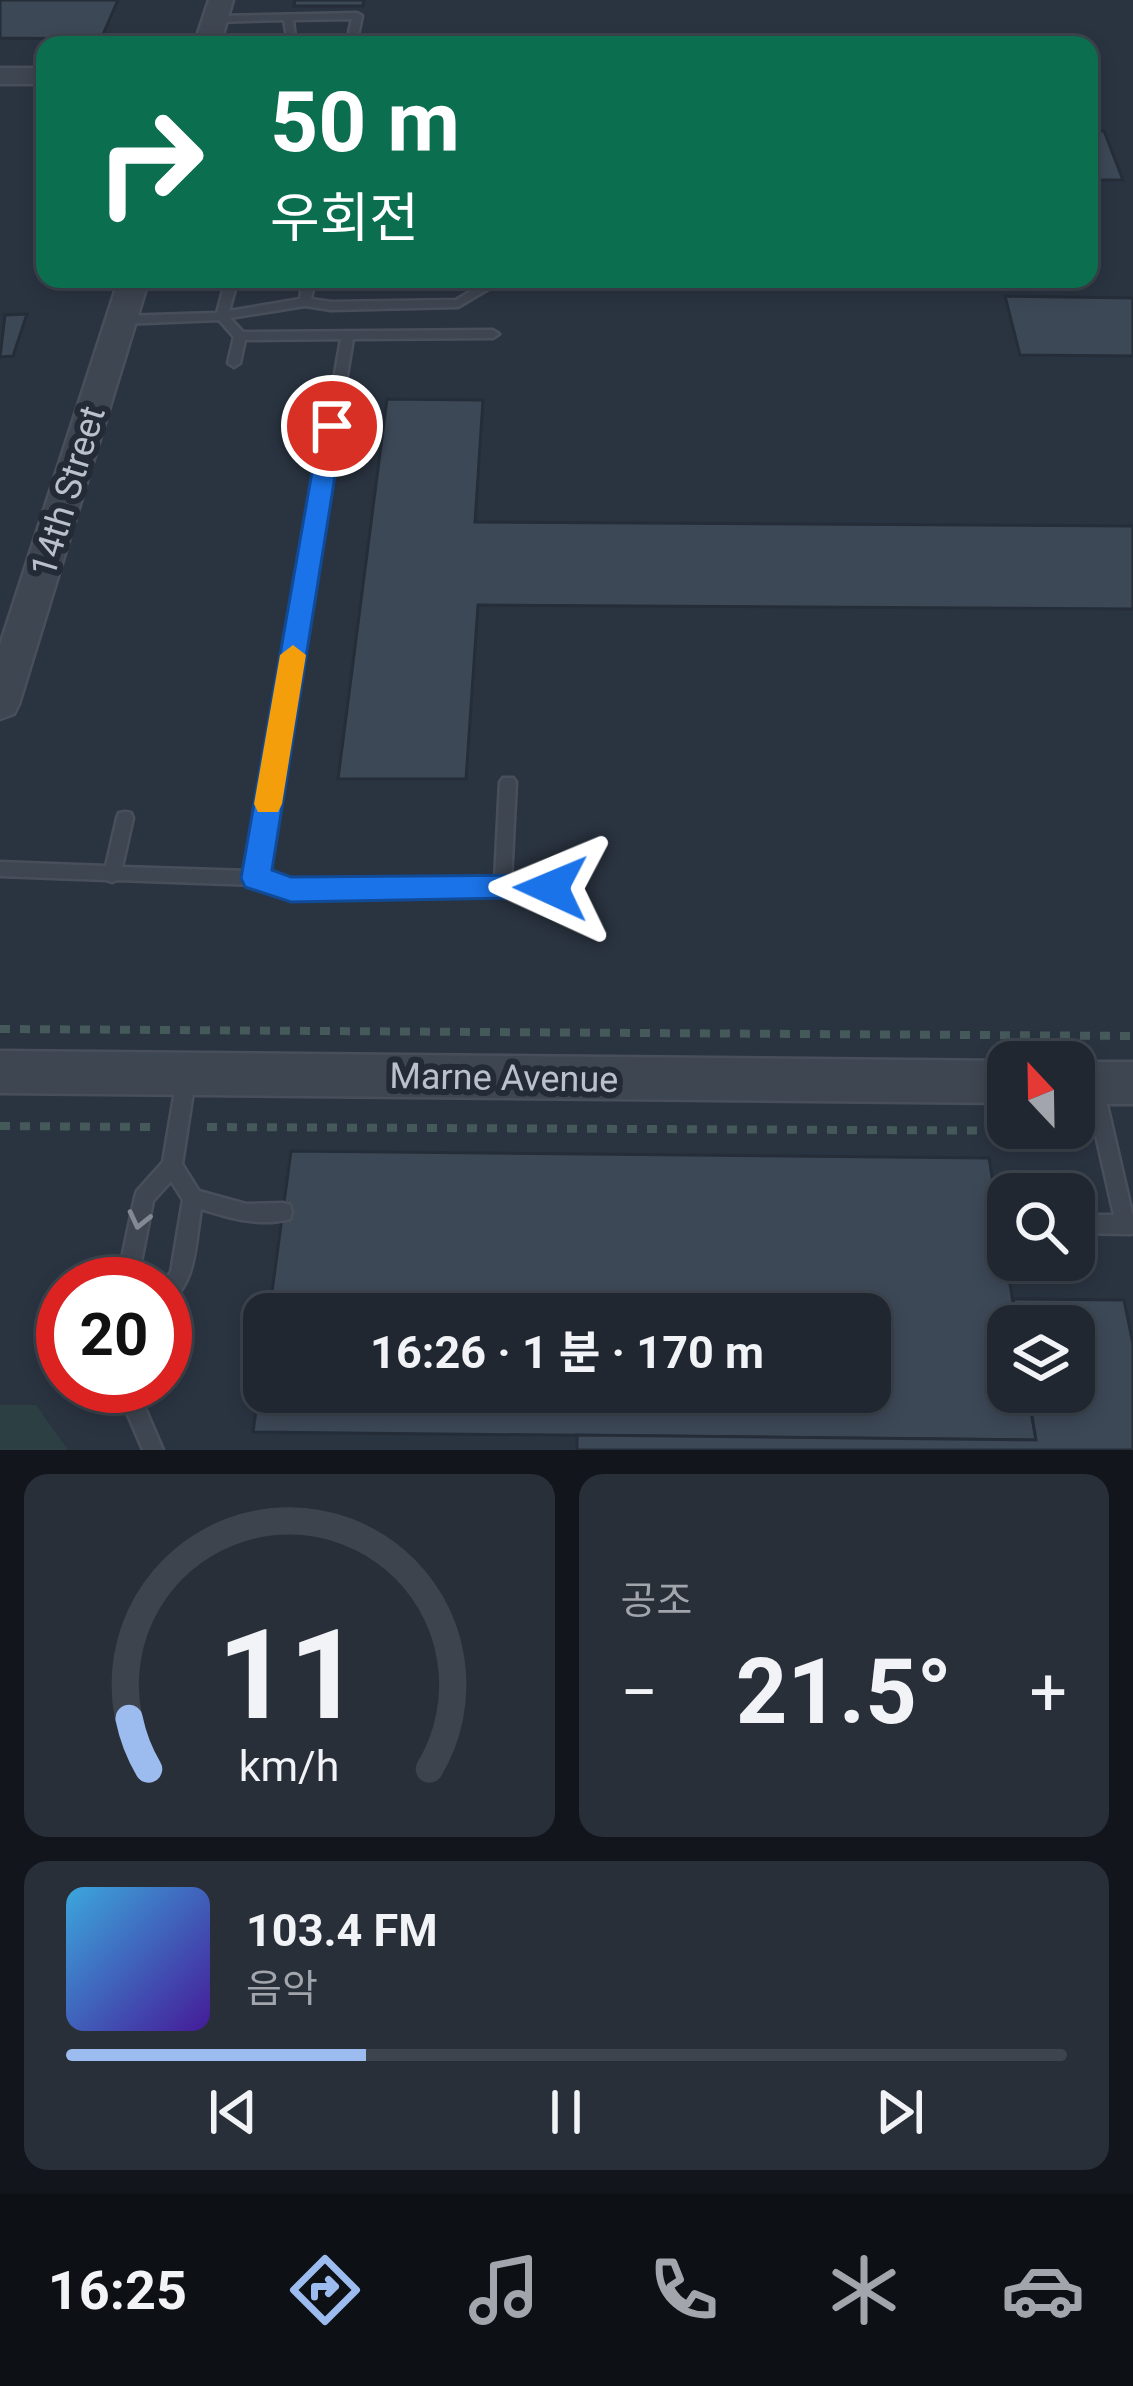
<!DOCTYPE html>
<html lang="ko">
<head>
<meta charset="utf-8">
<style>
  :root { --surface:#202731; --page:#282f39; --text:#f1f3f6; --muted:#a2a5ab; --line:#3d444d; --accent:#9cbbef }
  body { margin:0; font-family:Roboto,"Noto Sans KR",sans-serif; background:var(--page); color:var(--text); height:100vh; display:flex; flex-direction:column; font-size:45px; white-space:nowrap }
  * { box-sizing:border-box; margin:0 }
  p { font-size:39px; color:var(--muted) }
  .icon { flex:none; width:66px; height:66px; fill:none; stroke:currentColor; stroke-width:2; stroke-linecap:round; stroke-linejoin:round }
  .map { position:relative; height:1450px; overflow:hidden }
  .panel { display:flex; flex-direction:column; gap:24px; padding:24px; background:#12151b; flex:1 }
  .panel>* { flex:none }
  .guide { position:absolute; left:36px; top:36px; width:1062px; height:252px; border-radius:24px; box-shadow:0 6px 18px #0003,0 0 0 3px var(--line); background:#0b6e4f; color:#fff; overflow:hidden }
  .needle { width:78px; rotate:338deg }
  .controls { position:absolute; left:987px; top:1041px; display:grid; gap:24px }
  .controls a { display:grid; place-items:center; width:108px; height:108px; border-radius:24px; background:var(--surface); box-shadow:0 6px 18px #0003,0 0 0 3px var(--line); font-size:60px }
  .speed { position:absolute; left:36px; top:1257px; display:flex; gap:24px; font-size:60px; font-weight:700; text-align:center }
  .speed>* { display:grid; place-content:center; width:156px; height:156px; border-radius:50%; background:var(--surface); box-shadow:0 6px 18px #0003,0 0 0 3px var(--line); line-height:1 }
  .speed .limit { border:18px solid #d22; background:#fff; color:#111 }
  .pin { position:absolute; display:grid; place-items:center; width:102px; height:102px; color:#fff; margin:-51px; border:6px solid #fff; border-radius:50%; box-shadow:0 3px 12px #0007 }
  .me { position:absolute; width:132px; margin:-66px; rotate:271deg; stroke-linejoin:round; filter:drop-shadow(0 0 9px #0008) }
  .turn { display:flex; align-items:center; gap:42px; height:252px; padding:0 36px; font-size:54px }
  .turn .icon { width:156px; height:156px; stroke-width:2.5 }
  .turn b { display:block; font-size:84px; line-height:102px }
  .big { font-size:90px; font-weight:700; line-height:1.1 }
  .panel .widget { flex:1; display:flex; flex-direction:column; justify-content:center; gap:18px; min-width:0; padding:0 42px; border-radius:24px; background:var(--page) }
  .panel .dial { align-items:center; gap:0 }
  .dial svg { height:312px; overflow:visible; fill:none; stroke:var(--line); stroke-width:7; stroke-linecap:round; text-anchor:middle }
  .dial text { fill:var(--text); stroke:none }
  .song { display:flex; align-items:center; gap:36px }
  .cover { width:144px; height:144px; border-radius:18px; background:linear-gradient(135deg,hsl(200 70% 55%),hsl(260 70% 35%)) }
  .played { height:12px; border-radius:6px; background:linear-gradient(90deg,var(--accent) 30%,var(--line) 30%) }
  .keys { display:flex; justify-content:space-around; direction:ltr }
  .heat { display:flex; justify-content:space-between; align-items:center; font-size:66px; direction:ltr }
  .panel .tiles { flex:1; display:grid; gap:24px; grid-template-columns:1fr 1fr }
  .widget:last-child { grid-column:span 2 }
  .trip { position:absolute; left:243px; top:1293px; width:648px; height:120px; border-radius:24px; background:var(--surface); box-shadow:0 6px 18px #0003,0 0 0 3px var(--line); font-weight:700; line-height:120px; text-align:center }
  .menu { display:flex; height:192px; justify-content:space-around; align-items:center; background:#0d1014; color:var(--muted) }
  .menu .icon { width:84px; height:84px }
  .menu .current { color:var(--accent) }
  .menu b { font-size:54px; color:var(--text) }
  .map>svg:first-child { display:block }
</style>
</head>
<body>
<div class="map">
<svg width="1133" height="1450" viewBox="0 0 1133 1450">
  <rect width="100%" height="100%" fill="#2a3441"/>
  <!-- green -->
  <polygon fill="#2c3f42" points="0,1405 36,1405 68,1450 0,1450"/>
  <!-- building -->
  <g fill="#3d4857" stroke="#252d39" stroke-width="3">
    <polygon points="0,0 118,0 101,39 0,38"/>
    <polygon points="295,0 364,0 363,6 294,6"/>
    <polygon points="1089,131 1104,131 1123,180 1089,180"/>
    <polygon points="1005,296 1133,298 1133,356 1020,355"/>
    <polygon points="27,314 13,356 0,357 5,315"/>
    <polygon points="387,399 483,400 475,522 1133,526 1133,609 478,605 466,779 338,779"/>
    <polygon points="291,1151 989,1158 1017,1326 1008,1326 1008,1392 1028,1392 1036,1440 253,1432 264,1353 264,1392 870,1392 870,1314 269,1314"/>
    <polygon points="1013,1299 1124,1300 1133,1344 1133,1450 577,1450 577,1435 1036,1440 1028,1392 1074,1392 1074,1326 1017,1326"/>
  </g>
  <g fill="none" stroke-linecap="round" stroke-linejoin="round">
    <defs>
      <g id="service">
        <polygon points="357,13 362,16 356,45 346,45 352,19 293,20 296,45 288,43 284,20 215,22 210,19 215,16"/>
        <polygon points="226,279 238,279 229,311 300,299 303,279 315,279 311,299 331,302 456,300 491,279 505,279 458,307 331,310 305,306 230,318 243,332 493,330 499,334 493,338 353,339 265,874 291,882 495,880 500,782 503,778 513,778 516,782 511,880 551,881 557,883 559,888 557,893 551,895 291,896 256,885 117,880 112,882 106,880 0,876 0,862 106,866 117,818 119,813 125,812 131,813 133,818 122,867 249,871 341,339 245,340 240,363 234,367 228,363 234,337 219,320 121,324 115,320 121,316 217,313"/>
        <path d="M 186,1071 L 192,1073 L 195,1079 L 182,1164 L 199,1191 L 246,1204 L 283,1203 L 290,1205 L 292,1212 L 290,1219 C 259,1227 230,1218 201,1209 C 195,1243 197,1286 165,1305 L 165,1284 L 161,1284 L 171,1272 L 183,1200 L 171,1181 L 153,1201 L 139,1272 L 143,1284 L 123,1284 L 119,1272 L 135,1197 L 137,1191 L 163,1162 L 177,1079 L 180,1073 Z"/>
        <polygon points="1094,1079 1100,1081 1103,1087 1133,1217 1133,1233 1131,1234 1074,1233 1074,1215 1114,1215 1085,1087 1088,1081"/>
        <polygon points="1000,1214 1008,1214 1008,1232 993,1230 991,1223 993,1216"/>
        <polygon points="127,1386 147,1386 145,1408 163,1450 143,1450 125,1408"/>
      </g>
      <g id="tertiary">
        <polygon points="209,0 233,0 220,45 194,45"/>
        <rect x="0" y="68" width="45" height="16"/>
        <polygon points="119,279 149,279 19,704 14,714 0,719 0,645"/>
        <polygon points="0,1051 1008,1061 1012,1062 1008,1103 0,1093"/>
        <polygon points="1073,1062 1133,1062 1133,1104 1074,1104"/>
      </g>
    </defs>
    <!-- service casing -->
    <use href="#service" stroke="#484f5b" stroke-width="5"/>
    <!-- tertiary casing -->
    <use href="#tertiary" stroke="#484f5b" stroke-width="5"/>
    <!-- path -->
    <g stroke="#45585a" stroke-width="8" stroke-dasharray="10 10" stroke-linecap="butt">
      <polyline points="0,1029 1133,1036"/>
      <polyline points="0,1126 151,1127"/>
      <polyline points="207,1127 1081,1131"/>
    </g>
    <!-- service -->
    <use href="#service" fill="#3e4651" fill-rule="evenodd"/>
    <!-- tertiary -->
    <use href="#tertiary" fill="#3e4651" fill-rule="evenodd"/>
  </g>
  <!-- one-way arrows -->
  <defs><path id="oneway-chevron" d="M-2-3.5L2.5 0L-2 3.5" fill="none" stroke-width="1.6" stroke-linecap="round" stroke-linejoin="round" transform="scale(3)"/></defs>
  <use stroke="#838a94" href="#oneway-chevron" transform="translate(139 1220) rotate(103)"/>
  <!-- route -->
  <polygon fill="#1a73e8" stroke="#114b97" stroke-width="3" points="332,418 343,426 272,870 291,877 551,875 562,879 566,888 562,897 291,902 245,887 241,878 320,426"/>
  <!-- slow -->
  <polygon fill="#f59e0b" points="293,645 306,655 282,804 278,812 258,812 254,804 280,655"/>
  <g text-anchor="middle" stroke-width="12" stroke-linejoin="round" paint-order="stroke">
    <!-- street labels -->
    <g font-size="36" fill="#bbc1cb" stroke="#232b37">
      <text transform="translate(67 491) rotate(-73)" y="13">14th Street</text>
      <text transform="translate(504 1077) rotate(1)" y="13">Marne Avenue</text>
    </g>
  </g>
</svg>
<div class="controls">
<a><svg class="needle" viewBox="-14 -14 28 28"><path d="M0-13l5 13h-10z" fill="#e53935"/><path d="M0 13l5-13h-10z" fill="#a2a5ab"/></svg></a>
<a><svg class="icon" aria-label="search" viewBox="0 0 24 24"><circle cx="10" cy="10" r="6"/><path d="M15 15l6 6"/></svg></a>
<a><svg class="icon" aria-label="layers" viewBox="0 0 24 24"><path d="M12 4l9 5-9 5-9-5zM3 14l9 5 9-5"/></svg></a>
</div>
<div class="speed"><div class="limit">20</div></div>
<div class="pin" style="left:332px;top:426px;background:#d93025"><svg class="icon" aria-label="arrive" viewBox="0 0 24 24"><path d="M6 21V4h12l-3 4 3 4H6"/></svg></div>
<svg class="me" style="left:551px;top:888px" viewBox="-20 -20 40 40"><path d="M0-17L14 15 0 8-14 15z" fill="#1a73e8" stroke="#fff" stroke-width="4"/></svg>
<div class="trip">16:26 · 1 분 · 170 m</div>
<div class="guide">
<div class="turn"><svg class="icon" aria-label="right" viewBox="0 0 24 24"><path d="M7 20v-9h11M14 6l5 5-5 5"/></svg><div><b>50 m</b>우회전</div></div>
</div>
</div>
<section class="panel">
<div class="tiles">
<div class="widget dial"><svg viewBox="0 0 100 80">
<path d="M14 69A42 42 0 1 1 86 69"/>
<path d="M14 69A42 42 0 0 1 9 56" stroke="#9cbbef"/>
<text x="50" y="56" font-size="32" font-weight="700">11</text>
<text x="50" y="72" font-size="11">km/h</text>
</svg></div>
<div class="widget"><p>공조</p>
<div class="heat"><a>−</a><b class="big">21.5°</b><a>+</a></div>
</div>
<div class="widget">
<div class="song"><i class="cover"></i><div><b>103.4 FM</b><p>음악</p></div></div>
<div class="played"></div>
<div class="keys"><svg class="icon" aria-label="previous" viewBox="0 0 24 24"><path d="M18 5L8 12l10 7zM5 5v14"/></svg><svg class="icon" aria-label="pause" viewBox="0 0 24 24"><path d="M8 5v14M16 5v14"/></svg><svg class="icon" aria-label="next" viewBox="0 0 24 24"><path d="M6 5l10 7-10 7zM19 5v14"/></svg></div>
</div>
</div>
</section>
<nav class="menu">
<b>16:25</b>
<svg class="icon current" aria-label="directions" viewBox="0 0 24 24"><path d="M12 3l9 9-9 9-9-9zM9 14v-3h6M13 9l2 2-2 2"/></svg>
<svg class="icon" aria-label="music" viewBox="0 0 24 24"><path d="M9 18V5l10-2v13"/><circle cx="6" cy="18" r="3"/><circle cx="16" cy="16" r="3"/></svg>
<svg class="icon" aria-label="phone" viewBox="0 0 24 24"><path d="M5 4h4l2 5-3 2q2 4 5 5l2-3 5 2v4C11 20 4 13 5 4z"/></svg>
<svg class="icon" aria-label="climate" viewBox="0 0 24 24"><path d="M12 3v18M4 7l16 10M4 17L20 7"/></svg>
<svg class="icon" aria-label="car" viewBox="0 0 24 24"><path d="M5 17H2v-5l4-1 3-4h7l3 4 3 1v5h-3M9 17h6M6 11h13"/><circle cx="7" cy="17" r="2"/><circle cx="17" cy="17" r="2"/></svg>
</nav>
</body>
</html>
